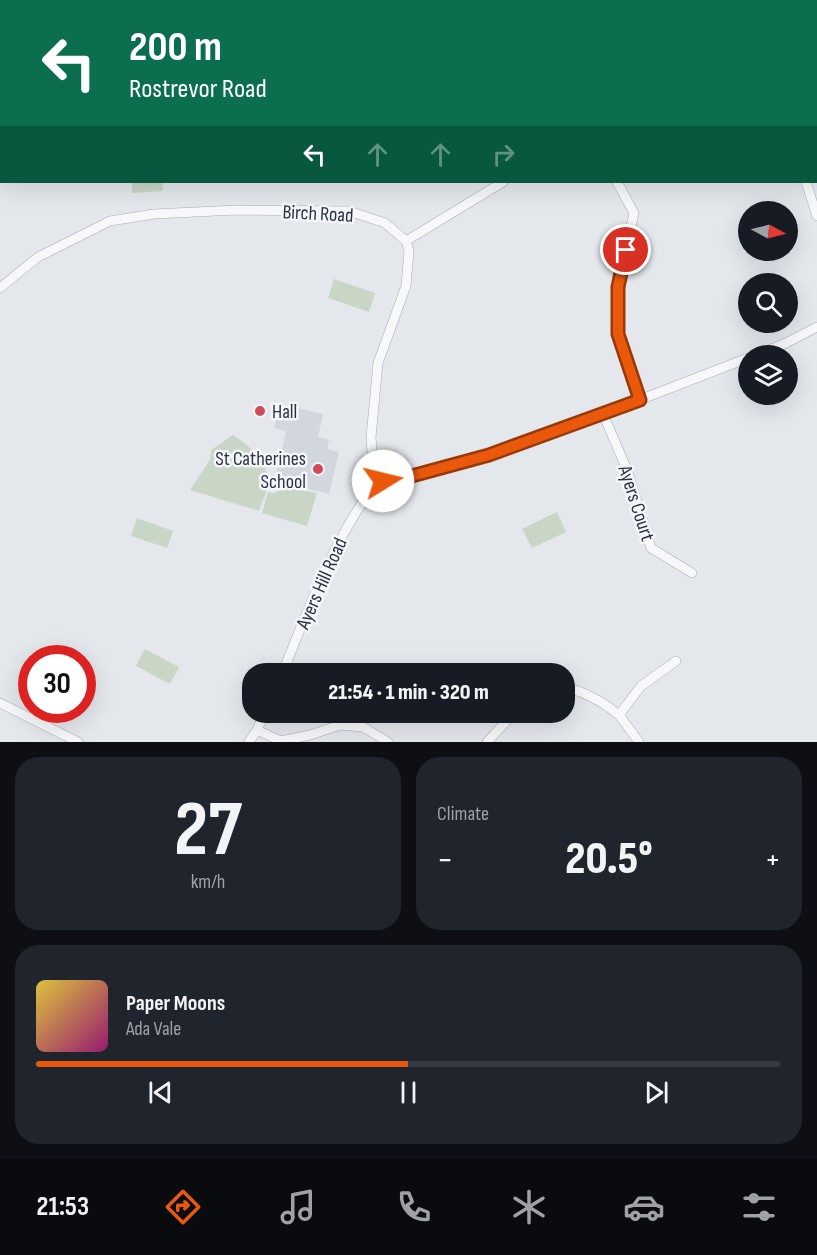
<!DOCTYPE html>
<html lang="en">
<head>
<meta charset="utf-8">
<style>
  :root { --surface:#171b24; --page:#20242c; --text:#f1f3f6; --muted:#9ea1a6; --line:#363941; --accent:#ea580c }
  body { margin:0; font-family:"Sofia Sans Condensed",sans-serif; background:var(--page); color:var(--text); height:100vh; display:flex; flex-direction:column; font-size:22px; white-space:nowrap }
  * { box-sizing:border-box; margin:0 }
  p { font-size:20px; color:var(--muted) }
  .icon { flex:none; width:33px; height:33px; fill:none; stroke:currentColor; stroke-width:2; stroke-linecap:round; stroke-linejoin:round }
  .map { position:relative; height:742px; overflow:hidden }
  .side { display:flex; flex-direction:column; gap:15px; padding:15px; background:#0d0f14; flex:1 }
  .side>* { flex:none }
  .top-card { position:absolute; left:0px; top:0px; width:818px; height:183px; box-shadow:0 6px 24px #0002; background:#0b6e4f; color:#fff; overflow:hidden }
  .needle { width:39px; rotate:97deg }
  .controls { position:absolute; left:738px; top:201px; display:grid; gap:12px }
  .controls a { display:grid; place-items:center; width:60px; height:60px; border-radius:50%; background:var(--surface); box-shadow:0 6px 24px #0002; font-size:30px }
  .speed { position:absolute; left:18px; top:645px; display:flex; gap:12px; font-size:30px; font-weight:700; text-align:center }
  .speed>* { display:grid; place-content:center; width:78px; height:78px; border-radius:50%; background:var(--surface); box-shadow:0 6px 24px #0002; line-height:1 }
  .speed .limit { border:9px solid #d22; background:#fff; color:#111 }
  .pin { position:absolute; display:grid; place-items:center; width:51px; height:51px; color:#fff; margin:-26px; border:3px solid #fff; border-radius:50%; box-shadow:0 2px 6px #0007 }
  .me { position:absolute; width:66px; margin:-33px; rotate:81deg; stroke-linejoin:round; filter:drop-shadow(0 0 4px #0008) }
  .turn { display:flex; align-items:center; gap:21px; height:126px; padding:0 30px; font-size:27px }
  .turn .icon { width:78px; height:78px; stroke-width:2.5 }
  .turn b { display:block; font-size:42px; line-height:51px }
  .lanes { display:flex; align-items:center; height:57px; padding:0 30px; background:#0003; justify-content:center; gap:30px; direction:ltr }
  .lanes .off { opacity:.35 }
  .big { font-size:45px; font-weight:800; line-height:1.1 }
  .side .widget { flex:1; display:flex; flex-direction:column; justify-content:center; gap:9px; min-width:0; padding:0 21px; border-radius:24px; background:var(--page) }
  .side .dial { align-items:center; gap:0 }
  .dial b { font-size:78px; line-height:1 }
  .song { display:flex; align-items:center; gap:18px }
  .cover { width:72px; height:72px; border-radius:9px; background:linear-gradient(135deg,hsl(50 70% 55%),hsl(320 70% 35%)) }
  .played { height:6px; border-radius:3px; background:linear-gradient(90deg,var(--accent) 50%,var(--line) 50%) }
  .keys { display:flex; justify-content:space-around; direction:ltr }
  .heat { display:flex; justify-content:space-between; align-items:center; font-size:33px; direction:ltr }
  .side .tiles { flex:1; display:grid; gap:15px; grid-template-columns:1fr 1fr }
  .widget:last-child { grid-column:span 2 }
  .trip { position:absolute; left:242px; top:663px; width:333px; height:60px; border-radius:24px; background:var(--surface); box-shadow:0 6px 24px #0002; font-weight:800; line-height:60px; text-align:center }
  .tab-bar { display:flex; height:96px; justify-content:space-around; align-items:center; background:#090b0e; color:var(--muted) }
  .tab-bar .icon { width:42px; height:42px }
  .tab-bar .active { color:var(--accent) }
  .tab-bar b { font-size:27px; color:var(--text) }
  .map>svg:first-child { display:block }
</style>
</head>
<body>
<div class="map">
<svg width="817" height="742" viewBox="0 0 817 742">
  <rect width="100%" height="100%" fill="#e4e7ec"/>
  <!-- built -->
  <polygon fill="#d2d6de" points="280,404 323,414 318,437 329,440 327,449 339,452 329,494 275,481 286,431 274,428"/>
  <!-- green -->
  <g fill="#c9d6c5">
    <polygon points="132,182 162,182 163,191 132,193"/>
    <polygon points="334,279 375,293 369,312 328,298"/>
    <path d="M 233,435 C 248,444 269,463 268,483 C 268,492 261,503 259,511 L 190,490 L 210,460 L 211,450 Z"/>
    <polygon points="278,486 317,493 307,526 262,513 268,492 276,493"/>
    <polygon points="557,512 566,532 532,548 522,529"/>
    <polygon points="137,518 173,531 167,548 131,536"/>
    <polygon points="145,649 179,667 170,684 136,666"/>
  </g>
  <g fill="none" stroke-linecap="round" stroke-linejoin="round">
    <defs>
      <g id="minor">
        <polyline points="497,0 499,2"/>
        <polyline points="748,0 748,2"/>
        <polyline points="758,0 758,2"/>
        <polyline points="617,182 634,213 618,287 618,334 640,400"/>
        <polyline points="806,182 817,216"/>
        <polyline points="406,241 503,182"/>
        <polyline points="0,288 38,257 110,221 154,214 236,210 349,211 385,223 406,241 409,251 406,286 378,363 371,437 374,478"/>
        <polyline points="754,356 786,343 817,327"/>
        <polyline points="603,414 628,472 651,548 692,573"/>
        <circle cx="376" cy="489" r="11"/>
        <polyline points="386,483 489,455 603,414 748,358"/>
        <path d="M 282,674 C 307,613 329,550 367,496"/>
        <path d="M 564,687 C 586,692 602,701 619,715 L 641,686 L 676,661"/>
        <polyline points="0,703 78,742"/>
        <polyline points="619,715 639,742"/>
        <polyline points="257,730 281,741 310,735 340,725 363,727 388,742"/>
        <polyline points="249,742 257,730 265,712"/>
        <polyline points="487,742 515,712"/>
      </g>
    </defs>
    <!-- minor casing -->
    <use href="#minor" stroke="#a9aeb7" stroke-width="10"/>
    <!-- minor -->
    <use href="#minor" stroke="#f7f8fa" stroke-width="9"/>
  </g>
  <g fill="none" stroke-linecap="round" stroke-linejoin="round">
    <defs>
      <polyline id="route" points="383,481 386,483 489,455 640,400 618,334 618,287 626,250"/>
    </defs>
    <!-- route casing -->
    <use href="#route" stroke="#983908" stroke-width="15"/>
    <!-- route -->
    <use href="#route" stroke="#ea580c" stroke-width="10"/>
  </g>
  <!-- markers -->
  <g fill="#d1495b" stroke="#f4f6f9" stroke-width="2">
    <circle cx="260" cy="411" r="6"/>
    <circle cx="318" cy="469" r="6"/>
  </g>
  <g text-anchor="middle" stroke-width="5" stroke-linejoin="round" paint-order="stroke">
    <!-- street labels -->
    <g font-size="20" fill="#2b3445" stroke="#f4f6f9">
      <text transform="translate(318 213) rotate(3)" y="7">Birch Road</text>
      <text transform="translate(637 503) rotate(72)" y="7">Ayers Court</text>
      <text transform="translate(321 583) rotate(-66)" y="7">Ayers Hill Road</text>
    </g>
    <!-- poi labels -->
    <g font-size="20" fill="#2b3445" stroke="#f4f6f9" text-anchor="start">
      <text x="272" y="418">Hall</text>
      <text x="306" y="465" text-anchor="end">St Catherines<tspan x="306" dy="23">School</tspan></text>
    </g>
  </g>
</svg>
<div class="controls">
<a><svg class="needle" viewBox="-14 -14 28 28"><path d="M0-13l5 13h-10z" fill="#e53935"/><path d="M0 13l5-13h-10z" fill="#9ea1a6"/></svg></a>
<a><svg class="icon" aria-label="search" viewBox="0 0 24 24"><circle cx="10" cy="10" r="6"/><path d="M15 15l6 6"/></svg></a>
<a><svg class="icon" aria-label="layers" viewBox="0 0 24 24"><path d="M12 4l9 5-9 5-9-5zM3 14l9 5 9-5"/></svg></a>
</div>
<div class="speed"><div class="limit">30</div></div>
<div class="pin" style="left:626px;top:250px;background:#d93025"><svg class="icon" aria-label="arrive" viewBox="0 0 24 24"><path d="M6 21V4h12l-3 4 3 4H6"/></svg></div>
<svg class="me" style="left:383px;top:481px" viewBox="-20 -20 40 40"><circle r="19" fill="#fff"/><path d="M0-13L10 11 0 6-10 11z" fill="#ea580c"/></svg>
<div class="trip">21:54 · 1 min · 320 m</div>
<div class="top-card">
<div class="turn"><svg class="icon" aria-label="left" viewBox="0 0 24 24"><path d="M17 20v-9H6M10 6l-5 5 5 5"/></svg><div><b>200 m</b>Rostrevor Road</div></div>
<div class="lanes"><svg class="icon" aria-label="left" viewBox="0 0 24 24"><path d="M17 20v-9H6M10 6l-5 5 5 5"/></svg><svg class="icon off" aria-label="ahead" viewBox="0 0 24 24"><path d="M12 20V5M6 11l6-6 6 6"/></svg><svg class="icon off" aria-label="ahead" viewBox="0 0 24 24"><path d="M12 20V5M6 11l6-6 6 6"/></svg><svg class="icon off" aria-label="right" viewBox="0 0 24 24"><path d="M7 20v-9h11M14 6l5 5-5 5"/></svg></div>
</div>
</div>
<section class="side">
<div class="tiles">
<div class="widget dial"><b>27</b><p>km/h</p></div>
<div class="widget"><p>Climate</p>
<div class="heat"><a>−</a><b class="big">20.5°</b><a>+</a></div>
</div>
<div class="widget">
<div class="song"><i class="cover"></i><div><b>Paper Moons</b><p>Ada Vale</p></div></div>
<div class="played"></div>
<div class="keys"><svg class="icon" aria-label="previous" viewBox="0 0 24 24"><path d="M18 5L8 12l10 7zM5 5v14"/></svg><svg class="icon" aria-label="pause" viewBox="0 0 24 24"><path d="M8 5v14M16 5v14"/></svg><svg class="icon" aria-label="next" viewBox="0 0 24 24"><path d="M6 5l10 7-10 7zM19 5v14"/></svg></div>
</div>
</div>
</section>
<nav class="tab-bar">
<b>21:53</b>
<svg class="icon active" aria-label="directions" viewBox="0 0 24 24"><path d="M12 3l9 9-9 9-9-9zM9 14v-3h6M13 9l2 2-2 2"/></svg>
<svg class="icon" aria-label="music" viewBox="0 0 24 24"><path d="M9 18V5l10-2v13"/><circle cx="6" cy="18" r="3"/><circle cx="16" cy="16" r="3"/></svg>
<svg class="icon" aria-label="phone" viewBox="0 0 24 24"><path d="M5 4h4l2 5-3 2q2 4 5 5l2-3 5 2v4C11 20 4 13 5 4z"/></svg>
<svg class="icon" aria-label="climate" viewBox="0 0 24 24"><path d="M12 3v18M4 7l16 10M4 17L20 7"/></svg>
<svg class="icon" aria-label="car" viewBox="0 0 24 24"><path d="M5 17H2v-5l4-1 3-4h7l3 4 3 1v5h-3M9 17h6M6 11h13"/><circle cx="7" cy="17" r="2"/><circle cx="17" cy="17" r="2"/></svg>
<svg class="icon" aria-label="filters" viewBox="0 0 24 24"><path d="M4 7h16M4 17h16"/><circle cx="9" cy="7" r="2"/><circle cx="15" cy="17" r="2"/></svg>
</nav>
</body>
</html>
